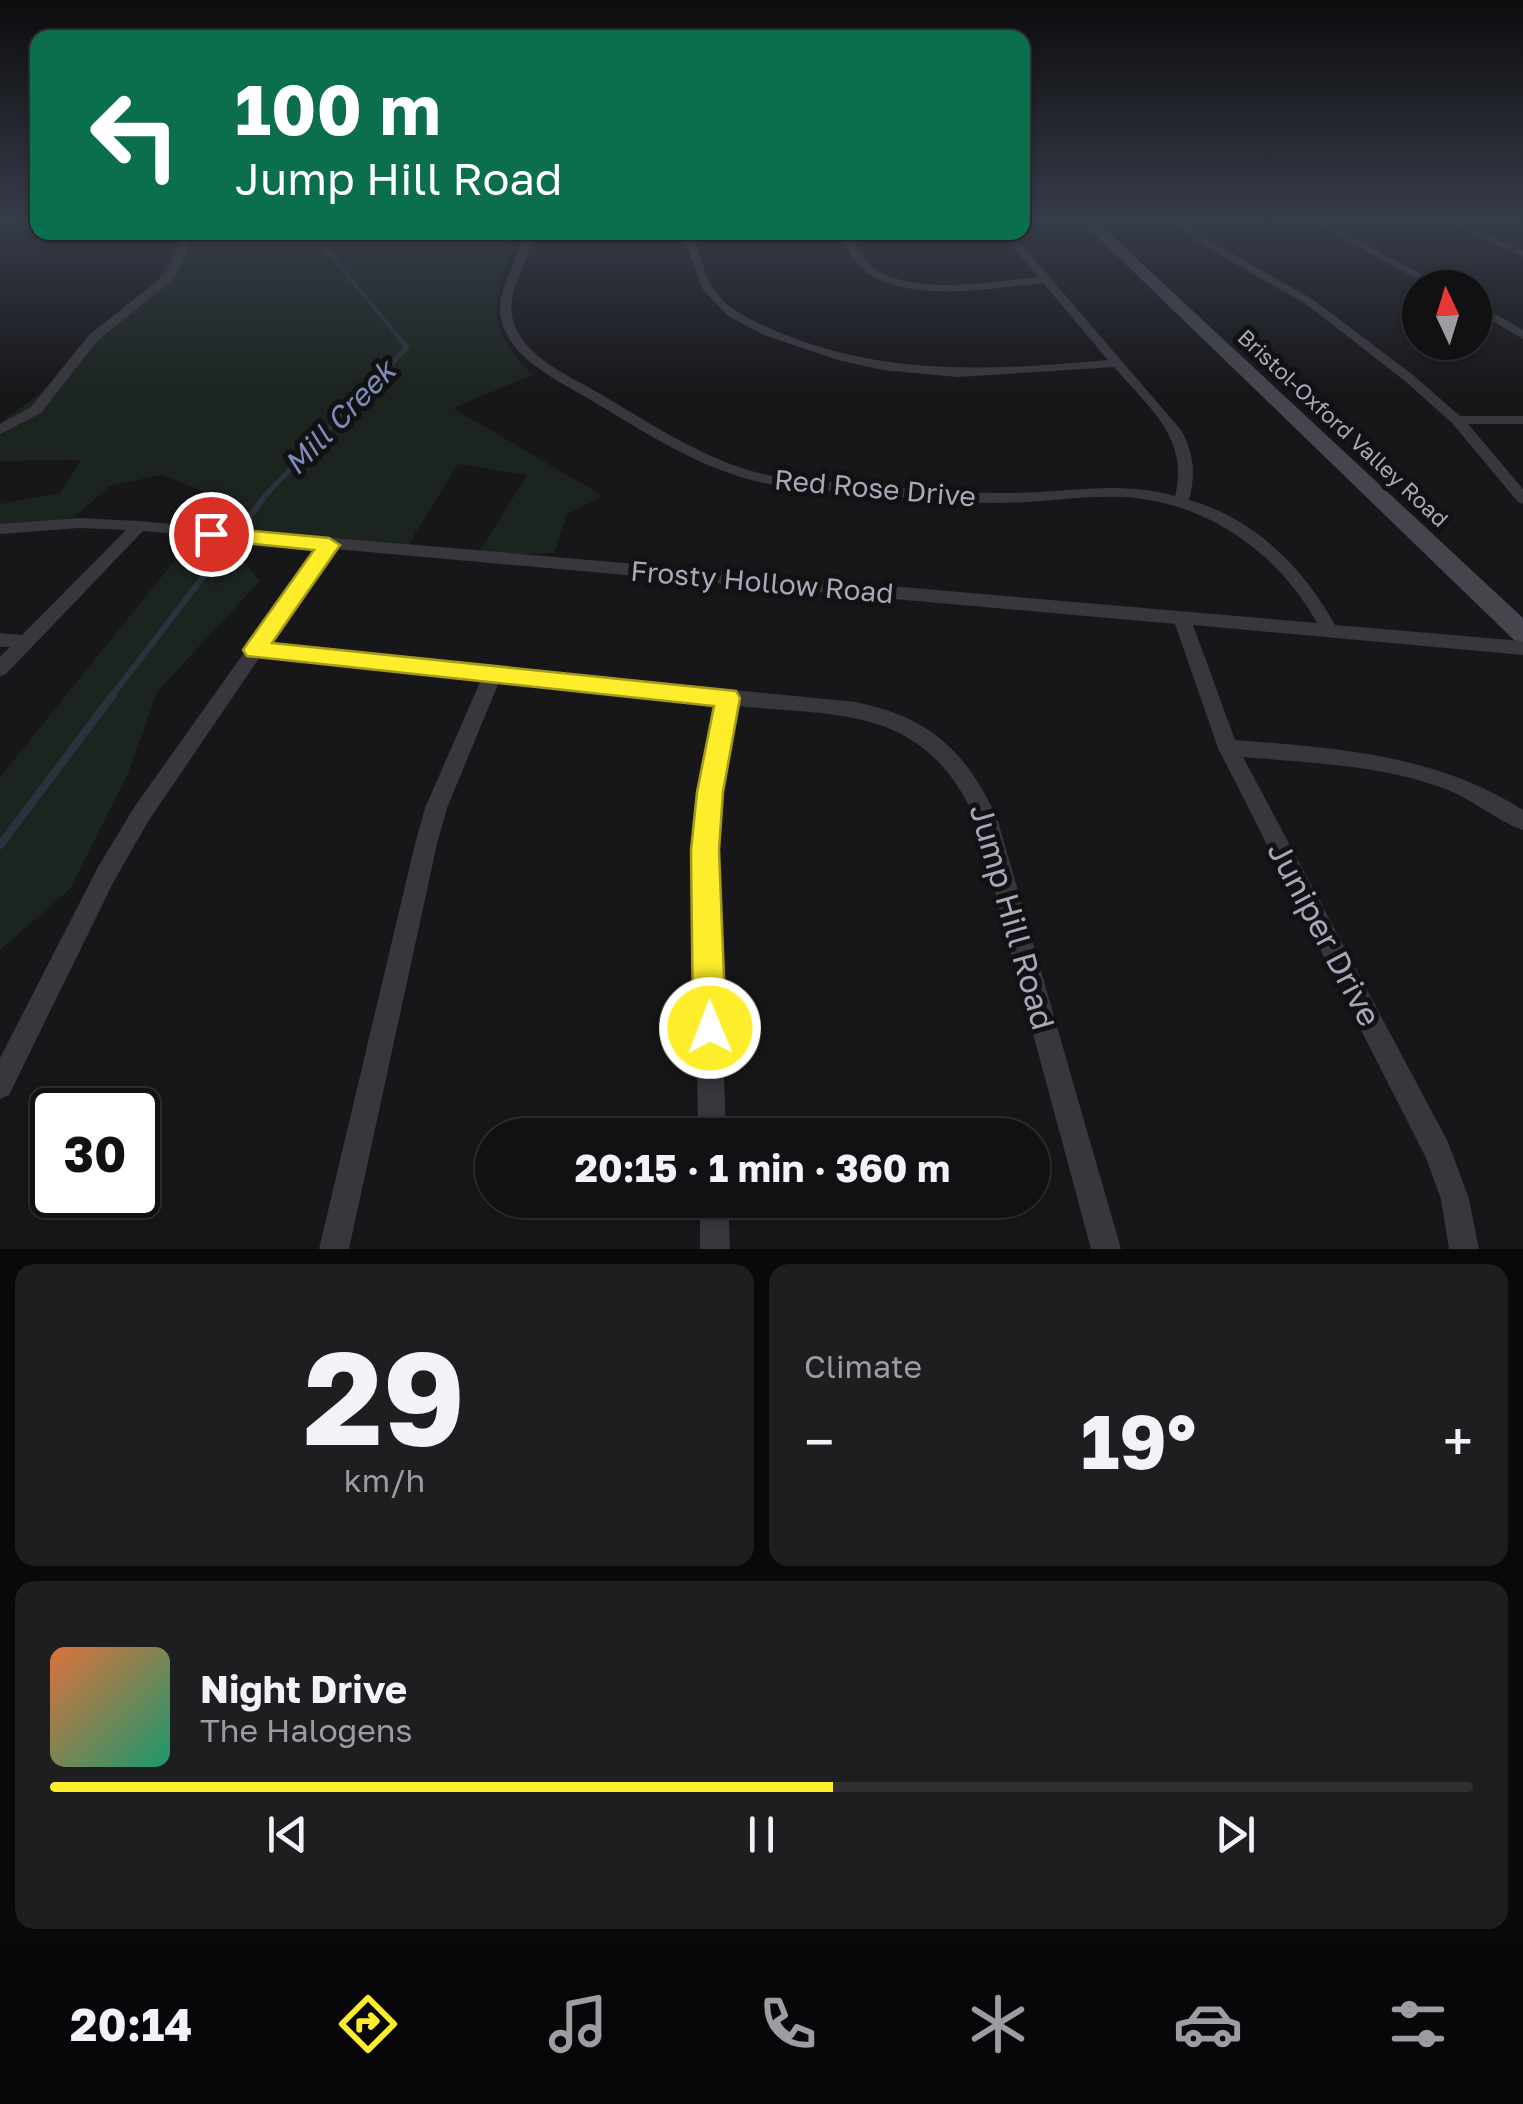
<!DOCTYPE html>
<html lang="en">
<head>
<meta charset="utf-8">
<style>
  :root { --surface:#111013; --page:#1e1e21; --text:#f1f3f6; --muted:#9c9da0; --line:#303033; --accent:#fded2a }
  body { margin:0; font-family:"Golos Text",sans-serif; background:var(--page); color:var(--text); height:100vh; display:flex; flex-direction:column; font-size:38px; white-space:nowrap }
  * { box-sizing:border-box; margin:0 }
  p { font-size:32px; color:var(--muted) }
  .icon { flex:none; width:55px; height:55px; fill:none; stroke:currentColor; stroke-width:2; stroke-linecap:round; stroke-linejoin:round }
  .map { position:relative; height:1249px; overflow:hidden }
  .drawer { display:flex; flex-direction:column; gap:15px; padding:15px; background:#09090a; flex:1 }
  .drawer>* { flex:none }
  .hud { position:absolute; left:30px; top:30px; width:1000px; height:210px; border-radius:20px; box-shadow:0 2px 8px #0004,0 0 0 2px var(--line); background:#0b6e4f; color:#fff; overflow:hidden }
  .needle { width:65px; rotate:356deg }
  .controls { position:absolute; left:1402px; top:270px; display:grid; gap:20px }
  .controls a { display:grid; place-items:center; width:90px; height:90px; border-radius:50%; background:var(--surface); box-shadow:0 2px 8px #0004,0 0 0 2px var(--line); font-size:50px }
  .speed { position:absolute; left:30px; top:1088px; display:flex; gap:20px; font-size:50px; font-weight:700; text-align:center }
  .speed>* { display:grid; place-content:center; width:130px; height:130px; border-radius:50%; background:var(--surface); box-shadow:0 2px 8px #0004,0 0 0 2px var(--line); line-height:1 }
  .speed .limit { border:5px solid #111; border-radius:15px; background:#fff; color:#111 }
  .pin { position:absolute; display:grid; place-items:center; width:85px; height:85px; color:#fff; margin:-42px; border:5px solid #fff; border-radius:50%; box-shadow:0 2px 10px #0007 }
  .me { position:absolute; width:110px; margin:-55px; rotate:359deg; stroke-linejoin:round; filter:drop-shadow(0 0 8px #0008) }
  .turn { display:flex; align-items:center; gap:35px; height:210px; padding:0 40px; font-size:45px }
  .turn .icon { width:130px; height:130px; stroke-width:2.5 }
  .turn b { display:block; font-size:70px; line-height:85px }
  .big { font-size:75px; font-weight:700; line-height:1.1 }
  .drawer .tile { flex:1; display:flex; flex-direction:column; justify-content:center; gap:15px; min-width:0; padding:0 35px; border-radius:20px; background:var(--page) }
  .drawer .dial { align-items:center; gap:0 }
  .dial b { font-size:130px; line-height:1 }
  .song { display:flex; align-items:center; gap:30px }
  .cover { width:120px; height:120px; border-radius:15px; background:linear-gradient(135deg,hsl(20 70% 55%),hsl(160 70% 35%)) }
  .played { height:10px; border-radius:5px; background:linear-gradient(90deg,var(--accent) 55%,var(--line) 55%) }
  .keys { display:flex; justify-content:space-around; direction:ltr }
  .heat { display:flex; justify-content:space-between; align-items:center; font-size:55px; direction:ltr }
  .drawer .tiles { flex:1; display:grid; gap:15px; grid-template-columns:1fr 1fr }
  .tile:last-child { grid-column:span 2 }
  .trip { position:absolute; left:475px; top:1118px; width:575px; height:100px; border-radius:50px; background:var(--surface); box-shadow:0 2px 8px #0004,0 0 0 2px var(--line); font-weight:700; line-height:100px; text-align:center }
  .tabs { display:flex; height:160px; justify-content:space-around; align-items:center; background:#070608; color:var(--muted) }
  .tabs .icon { width:70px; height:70px }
  .tabs .on { color:var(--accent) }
  .tabs b { font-size:45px; color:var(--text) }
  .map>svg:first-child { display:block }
</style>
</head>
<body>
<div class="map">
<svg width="1523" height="1249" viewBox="0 0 1523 1249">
  <rect width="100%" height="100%" fill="#171619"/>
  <!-- green -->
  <g fill="#1c241f">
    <path d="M 180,233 L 518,233 C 495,294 479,325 533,375 L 453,408 L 603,496 L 567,514 L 554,553 L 476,557 L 527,475 L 458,464 L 409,544 L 210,527 L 228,500 L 161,475 L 110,486 L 73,518 L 0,526 L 0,504 L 60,493 L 81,460 L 0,461 L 0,423 L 37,396 L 160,276 Z"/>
    <polygon points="239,555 260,581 157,692 128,774 70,889 0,950 0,777 175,560"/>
  </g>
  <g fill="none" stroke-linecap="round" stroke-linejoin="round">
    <!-- stream-far3 -->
    <polyline stroke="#2b313d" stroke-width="4" points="312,232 405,345"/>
    <!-- stream-far2 -->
    <polyline stroke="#2b313d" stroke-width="5" points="260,501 407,347 403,342"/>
    <!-- stream-far1 -->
    <polyline stroke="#2b313d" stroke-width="6" points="111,697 263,499"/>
    <!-- stream -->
    <polyline stroke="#2b313d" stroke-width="8" points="0,845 113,695"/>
    <!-- minor -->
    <g fill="#38373e" fill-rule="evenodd">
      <polygon points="1169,219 1180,219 1212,242 1314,300 1413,375 1460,416 1523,416 1523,424 1468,424 1523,489 1523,504 1518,502 1452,423 1405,381 1306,304 1204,246"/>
      <polygon points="1308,219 1319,219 1447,288 1433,288"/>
      <polygon points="1438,219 1450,219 1523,250 1523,257"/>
      <polygon points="185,232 195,232 175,278 97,341 41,413 0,434 0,424 31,407 89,335 166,274"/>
      <path d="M 524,232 L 534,232 C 530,262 505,290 513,320 C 522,356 568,375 597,392 C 645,420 692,452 745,469 C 781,481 820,481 857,484 C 908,488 958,494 1009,493 C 1065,493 1119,480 1175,496 C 1190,438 1148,407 1114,367 L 958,377 L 882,370 L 838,360 L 764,335 L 728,316 L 703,290 L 687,247 L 665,232 C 709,232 695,265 714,290 C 724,304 741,315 756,322 C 871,378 985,371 1108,360 L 1043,283 C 991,288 901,306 859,266 C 850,257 845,244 839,232 L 849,232 C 854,242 858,252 865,260 C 900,299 991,282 1038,277 L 1000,232 L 1011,232 L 1181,430 C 1194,453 1196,474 1189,500 C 1254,518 1303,567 1335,625 L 1523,641 L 1523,655 L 1193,625 L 1235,740 C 1336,748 1435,754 1523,810 L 1523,830 C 1497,821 1475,801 1448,790 C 1384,765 1311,763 1243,757 L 1448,1142 L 1469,1199 L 1479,1249 L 1449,1249 L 1441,1199 L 1426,1158 L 1218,748 L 1175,624 L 335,549 L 269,645 L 856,702 C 931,718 965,750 997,818 L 1121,1249 L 1091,1249 L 975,818 C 924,706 842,716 736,706 L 720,792 L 716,850 L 726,1135 L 698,1135 L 694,850 L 700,792 L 717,704 L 499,682 L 447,808 L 437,844 L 349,1249 L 319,1249 L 415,844 L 425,808 L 481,680 L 260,657 L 149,820 L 114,881 L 9,1095 L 0,1099 L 0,1058 L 98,867 L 135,806 L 319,547 L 143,531 L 6,674 L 0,676 L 0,657 L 10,647 L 0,647 L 0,633 L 22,635 L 126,530 L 79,528 L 0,534 L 0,524 L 79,518 L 139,521 L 1317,623 C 1278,552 1205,501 1123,497 C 1082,495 1042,503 1001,503 C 956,503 910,498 865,494 C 835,491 804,491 774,485 C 705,473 648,434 589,399 C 558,380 510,359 501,319 C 495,289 520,261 524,232 Z"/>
      <polygon points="1475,302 1523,330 1523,339 1475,310"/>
      <polygon points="700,1200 728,1200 730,1249 700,1249"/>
    </g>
    <!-- secondary -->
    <polygon fill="#45454e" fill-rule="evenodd" points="1079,219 1094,219 1523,618 1523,642 1514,640"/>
  </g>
  <!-- sky -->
  <linearGradient id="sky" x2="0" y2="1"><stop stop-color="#0d0c0e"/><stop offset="0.56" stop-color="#363c49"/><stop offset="1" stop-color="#363c49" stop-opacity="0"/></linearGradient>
  <rect width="1523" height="393" fill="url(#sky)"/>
  <!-- route -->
  <polygon fill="#fded2a" stroke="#a49a1b" stroke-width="2.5" points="211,527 329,538 340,545 272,643 736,691 740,698 723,792 719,850 726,1028 721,1040 710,1045 698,1040 693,1028 691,850 697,792 714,706 247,656 243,650 247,644 314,550 204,539 201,534"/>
  <g text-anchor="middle" stroke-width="10" stroke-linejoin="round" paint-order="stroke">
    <!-- far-street labels -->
    <g font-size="22" fill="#a7a8b9" stroke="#121114">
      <text transform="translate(1343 428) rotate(43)" y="8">Bristol-Oxford Valley Road</text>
    </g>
    <!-- street labels -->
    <g font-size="28" fill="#a7a8b9" stroke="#121114">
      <text transform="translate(875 488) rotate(5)" y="10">Red Rose Drive</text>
      <text transform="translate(762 582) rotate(5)" y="10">Frosty Hollow Road</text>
    </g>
    <!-- water labels -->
    <g font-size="30" font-style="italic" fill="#7c8cb6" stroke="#121114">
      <text transform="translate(340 418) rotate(-46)" y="10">Mill Creek</text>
    </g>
    <!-- near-street labels -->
    <g font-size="32" fill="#a7a8b9" stroke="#121114">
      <text transform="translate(1012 917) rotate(74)" y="11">Jump Hill Road</text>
      <text transform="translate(1324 934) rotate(62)" y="11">Juniper Drive</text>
    </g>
  </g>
</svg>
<div class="controls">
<a><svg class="needle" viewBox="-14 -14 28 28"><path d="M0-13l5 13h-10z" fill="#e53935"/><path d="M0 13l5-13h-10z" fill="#9c9da0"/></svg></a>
</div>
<div class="speed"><div class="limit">30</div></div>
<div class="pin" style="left:211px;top:534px;background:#d93025"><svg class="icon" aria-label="arrive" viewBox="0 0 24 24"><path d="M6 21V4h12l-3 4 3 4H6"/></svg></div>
<svg class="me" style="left:710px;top:1028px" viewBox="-20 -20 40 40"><circle r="17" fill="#fded2a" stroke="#fff" stroke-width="3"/><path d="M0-11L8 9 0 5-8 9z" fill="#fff"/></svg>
<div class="trip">20:15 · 1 min · 360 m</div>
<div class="hud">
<div class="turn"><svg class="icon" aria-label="left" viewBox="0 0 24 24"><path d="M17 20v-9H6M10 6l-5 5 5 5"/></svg><div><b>100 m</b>Jump Hill Road</div></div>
</div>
</div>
<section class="drawer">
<div class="tiles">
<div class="tile dial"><b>29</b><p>km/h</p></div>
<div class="tile"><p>Climate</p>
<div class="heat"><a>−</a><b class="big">19°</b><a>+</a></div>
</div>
<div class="tile">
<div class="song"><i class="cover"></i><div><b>Night Drive</b><p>The Halogens</p></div></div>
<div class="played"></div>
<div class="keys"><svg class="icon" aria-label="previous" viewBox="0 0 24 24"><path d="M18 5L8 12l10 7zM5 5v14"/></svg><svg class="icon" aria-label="pause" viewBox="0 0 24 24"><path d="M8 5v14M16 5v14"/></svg><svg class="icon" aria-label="next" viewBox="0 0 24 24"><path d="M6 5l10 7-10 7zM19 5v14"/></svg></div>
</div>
</div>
</section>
<nav class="tabs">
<b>20:14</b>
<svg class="icon on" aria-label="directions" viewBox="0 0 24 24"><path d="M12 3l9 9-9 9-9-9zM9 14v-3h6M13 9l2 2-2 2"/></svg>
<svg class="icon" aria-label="music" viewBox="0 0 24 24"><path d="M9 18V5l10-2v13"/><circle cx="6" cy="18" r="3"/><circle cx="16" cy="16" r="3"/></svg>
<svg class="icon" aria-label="phone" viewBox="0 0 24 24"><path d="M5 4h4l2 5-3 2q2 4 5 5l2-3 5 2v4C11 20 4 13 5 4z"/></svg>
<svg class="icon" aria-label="climate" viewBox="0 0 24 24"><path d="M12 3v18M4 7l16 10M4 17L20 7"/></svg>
<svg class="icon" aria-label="car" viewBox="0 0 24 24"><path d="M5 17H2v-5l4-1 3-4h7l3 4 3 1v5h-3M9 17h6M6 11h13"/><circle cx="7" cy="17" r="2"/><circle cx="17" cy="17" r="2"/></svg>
<svg class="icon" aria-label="filters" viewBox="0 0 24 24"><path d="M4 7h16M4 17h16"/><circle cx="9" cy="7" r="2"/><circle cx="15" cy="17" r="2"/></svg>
</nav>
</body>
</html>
